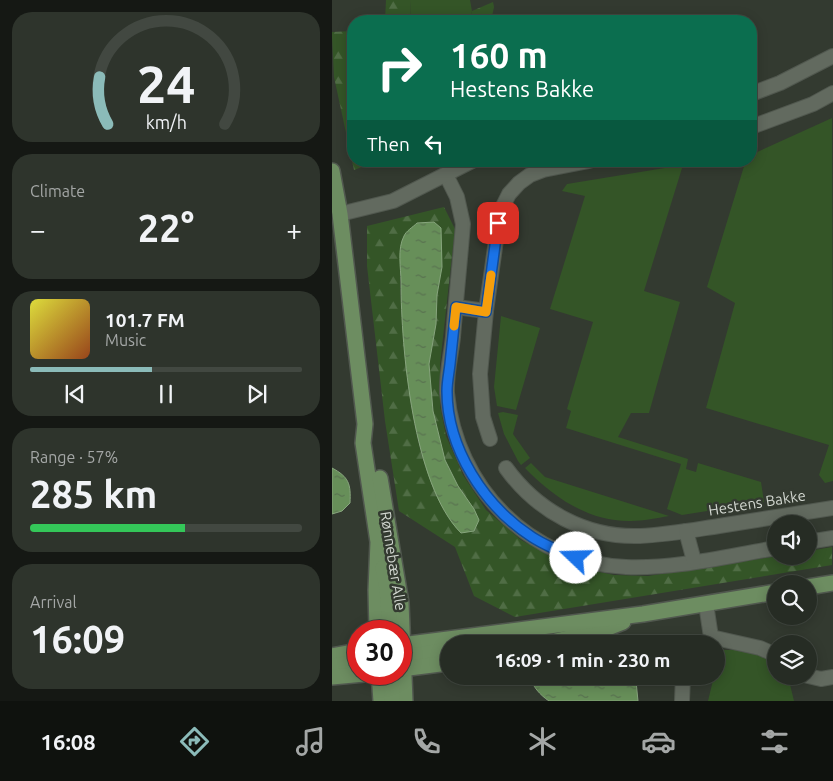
<!DOCTYPE html>
<html lang="en">
<head>
<meta charset="utf-8">
<style>
  :root { --surface:#262c24; --page:#2e342c; --text:#f1f3f6; --muted:#a4a7a6; --line:#424841; --accent:#8bbbb9 }
  body { margin:0; font-family:Ubuntu,sans-serif; background:var(--page); color:var(--text); height:100vh; display:flex; flex-direction:column; font-size:19px; white-space:nowrap }
  * { box-sizing:border-box; margin:0 }
  p { font-size:16px; color:var(--muted) }
  .icon { flex:none; width:28px; height:28px; fill:none; stroke:currentColor; stroke-width:2; stroke-linecap:round; stroke-linejoin:round }
  .map { position:relative; flex:1; overflow:hidden }
  .details { display:flex; flex-direction:column; gap:12px; padding:12px; background:#151814; width:332px }
  .details>* { flex:none }
  .hud { position:absolute; left:15px; top:15px; width:410px; height:152px; border-radius:20px; box-shadow:0 2px 12px #0003,0 0 0 1px var(--line); background:#0b6e4f; color:#fff; overflow:hidden }
  .buttons { position:absolute; left:435px; top:515px; display:grid; gap:10px }
  .buttons a { display:grid; place-items:center; width:50px; height:50px; border-radius:50%; background:var(--surface); box-shadow:0 2px 12px #0003,0 0 0 1px var(--line); font-size:25px }
  .speed { position:absolute; left:15px; top:620px; display:flex; gap:10px; font-size:25px; font-weight:700; text-align:center }
  .speed>* { display:grid; place-content:center; width:65px; height:65px; border-radius:50%; background:var(--surface); box-shadow:0 2px 12px #0003,0 0 0 1px var(--line); line-height:1 }
  .speed .limit { border:8px solid #d22; background:#fff; color:#111 }
  .pin { position:absolute; display:grid; place-items:center; width:42px; height:42px; color:#fff; margin:-21px; border-radius:10px; box-shadow:0 2px 8px #0006 }
  .me { position:absolute; width:55px; margin:-28px; rotate:291deg; stroke-linejoin:round; filter:drop-shadow(0 0 4px #0008) }
  .turn { display:flex; align-items:center; gap:18px; height:105px; padding:0 20px; font-size:22px }
  .turn .icon { width:65px; height:65px; stroke-width:2.5 }
  .turn b { display:block; font-size:35px; line-height:42px }
  .then { display:flex; align-items:center; height:48px; padding:0 20px; background:#0003; gap:10px; font-size:19px }
  .big { font-size:38px; font-weight:700; line-height:1.1 }
  .details .card { flex:1; display:flex; flex-direction:column; justify-content:center; gap:8px; min-width:0; padding:0 18px; border-radius:20px; background:var(--page) }
  .details .dial { align-items:center; gap:0 }
  .dial svg { height:130px; overflow:visible; fill:none; stroke:var(--line); stroke-width:7; stroke-linecap:round; text-anchor:middle }
  .dial text { fill:var(--text); stroke:none }
  .song { display:flex; align-items:center; gap:15px }
  .cover { width:60px; height:60px; border-radius:8px; background:linear-gradient(135deg,hsl(60 70% 55%),hsl(20 70% 35%)) }
  .played { height:5px; border-radius:2px; background:linear-gradient(90deg,var(--accent) 45%,var(--line) 45%) }
  .keys { display:flex; justify-content:space-around; direction:ltr }
  .heat { display:flex; justify-content:space-between; align-items:center; font-size:28px; direction:ltr }
  .charge { height:8px; border-radius:4px; background:linear-gradient(90deg,#34c759 57%,var(--line) 0) }
  .trip { position:absolute; left:108px; top:635px; width:285px; height:50px; border-radius:25px; background:var(--surface); box-shadow:0 2px 12px #0003,0 0 0 1px var(--line); font-weight:700; line-height:50px; text-align:center }
  .menu { display:flex; height:80px; justify-content:space-around; align-items:center; background:#0f120e; color:var(--muted) }
  .menu .icon { width:35px; height:35px }
  .menu .on { color:var(--accent) }
  .menu b { font-size:22px; color:var(--text) }
  main { display:flex; flex:1; min-height:0 }
  .map>svg:first-child { display:block }
</style>
</head>
<body>
<main>
<section class="details">
<div class="card dial"><svg viewBox="0 0 100 80">
<path d="M14 69A42 42 0 1 1 86 69"/>
<path d="M14 69A42 42 0 0 1 9 40" stroke="#8bbbb9"/>
<text x="50" y="56" font-size="32" font-weight="700">24</text>
<text x="50" y="72" font-size="11">km/h</text>
</svg></div>
<div class="card"><p>Climate</p>
<div class="heat"><a>−</a><b class="big">22°</b><a>+</a></div>
</div>
<div class="card">
<div class="song"><i class="cover"></i><div><b>101.7 FM</b><p>Music</p></div></div>
<div class="played"></div>
<div class="keys"><svg class="icon" aria-label="previous" viewBox="0 0 24 24"><path d="M18 5L8 12l10 7zM5 5v14"/></svg><svg class="icon" aria-label="pause" viewBox="0 0 24 24"><path d="M8 5v14M16 5v14"/></svg><svg class="icon" aria-label="next" viewBox="0 0 24 24"><path d="M6 5l10 7-10 7zM19 5v14"/></svg></div>
</div>
<div class="card"><p>Range · 57%</p><b class="big">285 km</b><div class="charge"></div></div>
<div class="card"><p>Arrival</p><b class="big">16:09</b></div>
</section>
<div class="map">
<svg width="501" height="701" viewBox="0 0 501 701">
  <defs>
    <pattern id="forest-firs" width="22" height="20" patternUnits="userSpaceOnUse" patternTransform="scale(1.25)"><rect width="22" height="20" fill="#345527"/><path d="M5 1l3.5 6h-7zM16 11l3.5 6h-7z" fill="#506d45"/></pattern>
    <pattern id="water-ripples" width="26" height="14" patternUnits="userSpaceOnUse" patternTransform="scale(1.25)"><rect width="26" height="14" fill="#678f59"/><path d="M2 4q2-2 4 0t4 0M15 11q2-2 4 0t4 0" fill="none" stroke="#597350"/></pattern>
  </defs>
  <rect width="100%" height="100%" fill="#333a30"/>
  <!-- green -->
  <g fill="#345527">
    <polygon points="79,0 138,0 140,11 138,21 78,21"/>
    <polygon points="500,118 501,481 493,483 487,475 497,445 374,408 403,303 375,287 413,163 419,161 419,157 423,153"/>
    <polygon points="351,165 312,291 348,302 317,413 299,413 286,437 356,459 354,469 364,472 366,463 429,482 432,502 350,515 335,509 349,464 234,428 239,411 235,409 261,322 218,309 253,196 230,191 235,184"/>
    <polygon points="169,316 208,328 184,410 165,406 162,387"/>
    <polygon points="171,412 186,415 181,434 198,458 189,465 186,461 172,434 166,413"/>
    <path d="M 199,463 L 213,477 L 337,516 C 325,518 311,521 299,521 C 257,522 221,497 193,468 Z"/>
    <polygon points="389,650 412,650 427,654 444,666 444,676 456,676 462,701 376,701 382,676 384,676 384,668"/>
  </g>
  <!-- forest -->
  <g fill="url(#forest-firs)" fill-rule="evenodd">
    <polygon points="54,0 79,0 78,21 53,21"/>
    <polygon points="161,2 162,7 159,21 138,21 140,11"/>
    <polygon points="21,31 21,161 46,161 22,170 2,77 0,36 0,32"/>
    <path d="M 112,207 L 123,229 L 108,364 L 108,406 L 114,436 L 131,475 L 154,510 L 189,540 L 222,558 L 249,568 L 282,575 L 316,576 L 446,556 L 476,556 L 476,551 L 500,547 L 500,565 L 183,617 L 142,596 L 123,547 L 67,511 L 53,421 L 35,266 L 35,226 ZM 72,236 L 110,267 L 105,295 L 104,324 L 97,364 L 101,411 L 113,460 L 126,486 L 142,509 L 104,494 C 96,473 88,453 84,431 C 76,394 73,355 70,317 C 68,290 66,262 72,236 Z"/>
  </g>
  <!-- water -->
  <g fill="url(#water-ripples)" stroke="#87a57d">
    <path d="M 102,222 L 109,228 L 110,267 L 105,295 L 104,324 L 97,364 L 101,411 L 113,460 L 126,486 L 142,509 L 147,520 L 142,531 L 129,533 C 81,485 69,348 69,282 C 69,268 65,249 72,236 C 74,231 81,227 85,223 Z"/>
    <path d="M 0,468 C 17,477 19,484 18,503 L 10,511 L 0,514 Z"/>
    <path d="M 198,676 L 298,676 L 304,681 L 306,701 L 217,701 C 208,695 200,686 198,676 Z"/>
  </g>
  <g fill="none" stroke-linecap="round" stroke-linejoin="round">
    <defs>
      <g id="minor">
        <polyline points="419,94 448,83 501,56"/>
        <polyline points="419,127 481,104 501,93"/>
        <path d="M 114,175 L 125,197 L 131,224 C 128,261 124,299 121,337 C 119,355 114,375 115,393 C 124,487 197,563 294,567 C 344,569 395,556 444,548"/>
        <polyline points="8,214 61,201 140,161"/>
        <polyline points="124,307 154,311"/>
        <polyline points="158,439 151,417 148,374 154,311 168,212 177,194 187,183 198,175 211,170 257,161"/>
        <path d="M 174,468 C 205,511 254,538 308,536 C 334,535 361,530 387,526 C 425,520 463,514 501,508"/>
        <polyline points="354,531 362,561"/>
        <polyline points="476,542 501,538"/>
        <polyline points="374,604 379,637 374,643"/>
        <polyline points="379,637 428,648 444,655"/>
        <polyline points="476,676 489,679 501,677"/>
        <polyline points="350,701 351,676"/>
      </g>
      <g id="major">
        <polyline points="0,171 8,214 33,424 31,443 46,542 44,590 45,631"/>
        <polyline points="48,478 69,603 73,701"/>
        <polyline points="51,568 55,589 58,631"/>
        <polyline points="476,587 501,583"/>
        <polyline points="212,644 273,629 291,622"/>
        <polyline points="69,645 311,614 444,592"/>
        <polyline points="0,656 26,651"/>
        <polyline points="69,658 116,650"/>
        <polyline points="0,666 26,662"/>
        <polyline points="69,669 116,663"/>
        <polyline points="47,674 49,701"/>
        <polyline points="59,674 60,701"/>
        <polyline points="0,677 32,674"/>
      </g>
    </defs>
    <!-- minor casing -->
    <use href="#minor" stroke="#51584f" stroke-width="16"/>
    <!-- major casing -->
    <use href="#major" stroke="#51584f" stroke-width="18"/>
    <!-- minor -->
    <use href="#minor" stroke="#626a5f" stroke-width="14"/>
    <!-- major -->
    <use href="#major" stroke="#6d8d61" stroke-width="15"/>
  </g>
  <g fill="none" stroke-linecap="round" stroke-linejoin="round">
    <defs>
      <path id="route" d="M 166,223 L 154,312 L 124,307 C 122,326 120,345 118,364 C 117,373 115,382 115,391 C 115,448 152,506 200,537 C 214,546 229,552 244,558"/>
    </defs>
    <!-- route casing -->
    <use href="#route" stroke="#114b97" stroke-width="12"/>
    <!-- route -->
    <use href="#route" stroke="#1a73e8" stroke-width="9"/>
    <!-- slow -->
    <polyline stroke="#f59e0b" stroke-width="9" points="122,326 124,307 154,312 159,275"/>
  </g>
  <g text-anchor="middle" stroke-width="5" stroke-linejoin="round" paint-order="stroke">
    <!-- street labels -->
    <g font-size="15" fill="#d2d7d0" stroke="#333a30">
      <text transform="translate(425 503) rotate(-9)" y="5">Hestens Bakke</text>
      <text transform="translate(61 561) rotate(81)" y="5">Rønnebær Alle</text>
    </g>
  </g>
</svg>
<div class="buttons">
<a><svg class="icon" aria-label="sound" viewBox="0 0 24 24"><path d="M4 9h4l5-4v14l-5-4H4zM17 9q2 3 0 6"/></svg></a>
<a><svg class="icon" aria-label="search" viewBox="0 0 24 24"><circle cx="10" cy="10" r="6"/><path d="M15 15l6 6"/></svg></a>
<a><svg class="icon" aria-label="layers" viewBox="0 0 24 24"><path d="M12 4l9 5-9 5-9-5zM3 14l9 5 9-5"/></svg></a>
</div>
<div class="speed"><div class="limit">30</div></div>
<div class="pin" style="left:166px;top:223px;background:#d93025"><svg class="icon" aria-label="arrive" viewBox="0 0 24 24"><path d="M6 21V4h12l-3 4 3 4H6"/></svg></div>
<svg class="me" style="left:244px;top:558px" viewBox="-20 -20 40 40"><circle r="19" fill="#fff"/><path d="M0-13L10 11 0 6-10 11z" fill="#1a73e8"/></svg>
<div class="trip">16:09 · 1 min · 230 m</div>
<div class="hud">
<div class="turn"><svg class="icon" aria-label="right" viewBox="0 0 24 24"><path d="M7 20v-9h11M14 6l5 5-5 5"/></svg><div><b>160 m</b>Hestens Bakke</div></div>
<div class="then">Then<svg class="icon" aria-label="left" viewBox="0 0 24 24"><path d="M17 20v-9H6M10 6l-5 5 5 5"/></svg></div>
</div>
</div>
</main>
<nav class="menu">
<b>16:08</b>
<svg class="icon on" aria-label="directions" viewBox="0 0 24 24"><path d="M12 3l9 9-9 9-9-9zM9 14v-3h6M13 9l2 2-2 2"/></svg>
<svg class="icon" aria-label="music" viewBox="0 0 24 24"><path d="M9 18V5l10-2v13"/><circle cx="6" cy="18" r="3"/><circle cx="16" cy="16" r="3"/></svg>
<svg class="icon" aria-label="phone" viewBox="0 0 24 24"><path d="M5 4h4l2 5-3 2q2 4 5 5l2-3 5 2v4C11 20 4 13 5 4z"/></svg>
<svg class="icon" aria-label="climate" viewBox="0 0 24 24"><path d="M12 3v18M4 7l16 10M4 17L20 7"/></svg>
<svg class="icon" aria-label="car" viewBox="0 0 24 24"><path d="M5 17H2v-5l4-1 3-4h7l3 4 3 1v5h-3M9 17h6M6 11h13"/><circle cx="7" cy="17" r="2"/><circle cx="17" cy="17" r="2"/></svg>
<svg class="icon" aria-label="filters" viewBox="0 0 24 24"><path d="M4 7h16M4 17h16"/><circle cx="9" cy="7" r="2"/><circle cx="15" cy="17" r="2"/></svg>
</nav>
</body>
</html>
